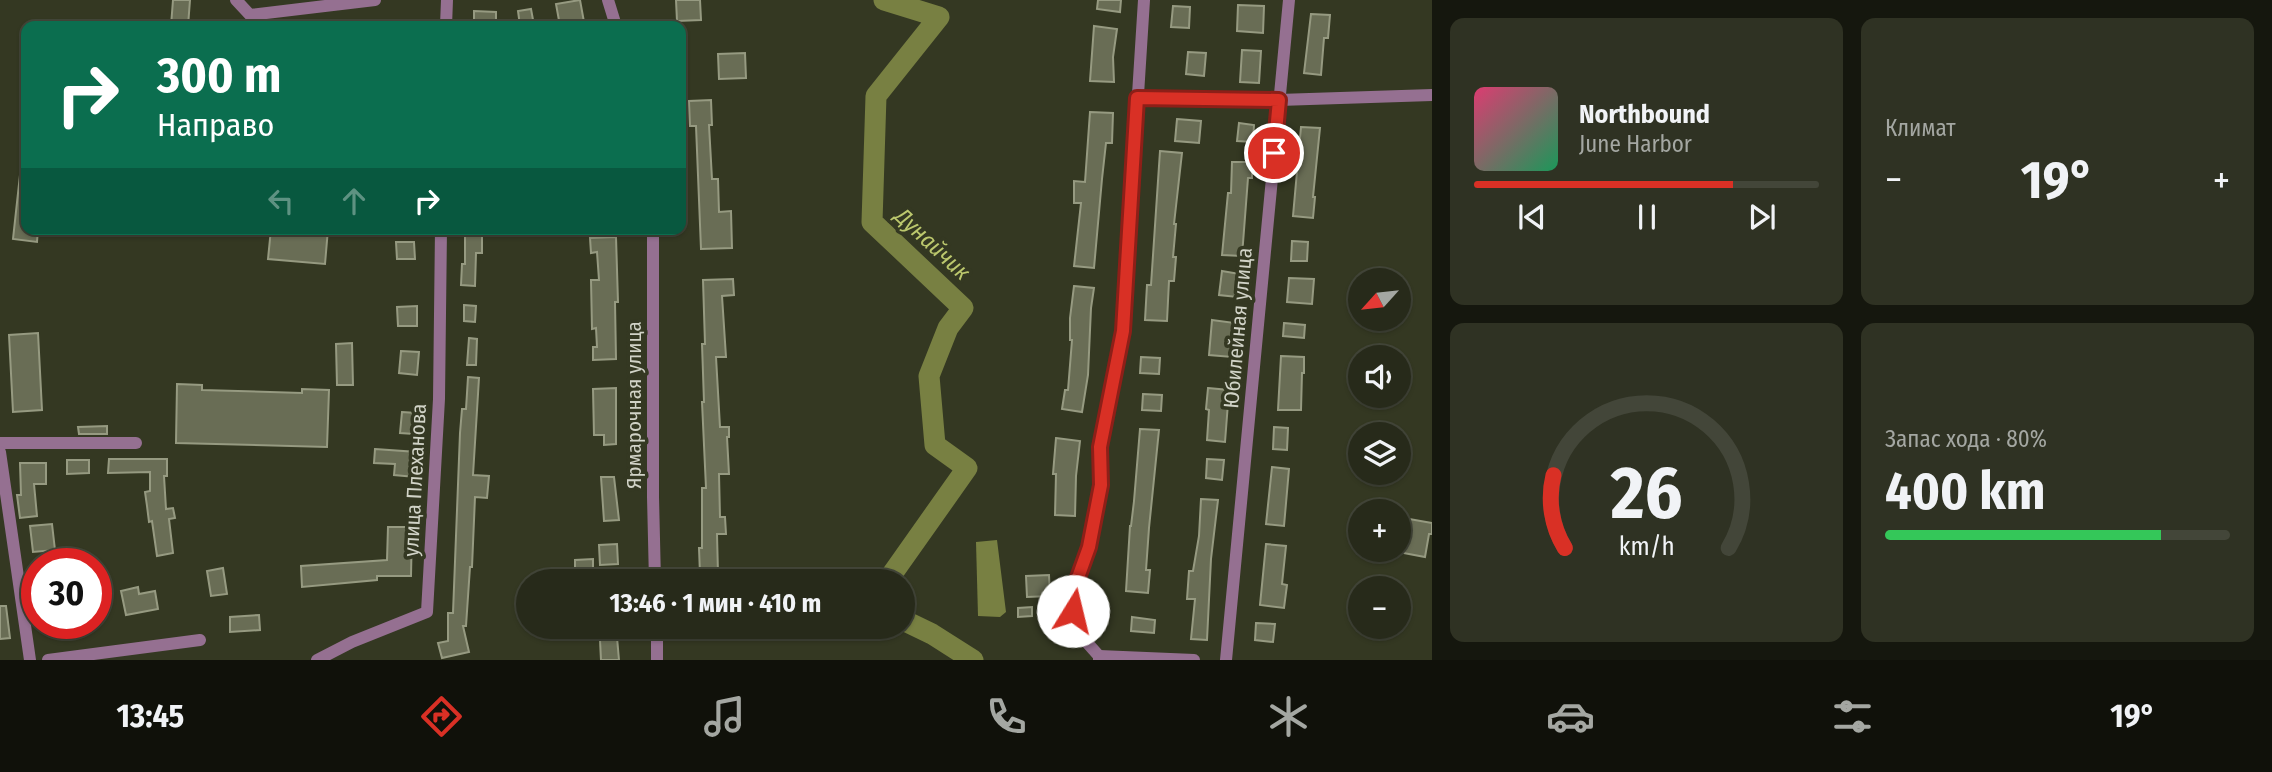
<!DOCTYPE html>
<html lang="ru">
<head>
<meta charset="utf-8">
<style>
  :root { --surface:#272a1a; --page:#2f3223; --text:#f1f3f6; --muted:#a4a7a2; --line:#434639; --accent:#d93025 }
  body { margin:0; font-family:"Fira Sans Condensed",sans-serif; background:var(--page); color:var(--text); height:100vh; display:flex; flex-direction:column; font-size:26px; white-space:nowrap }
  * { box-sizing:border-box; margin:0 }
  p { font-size:23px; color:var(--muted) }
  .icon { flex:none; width:38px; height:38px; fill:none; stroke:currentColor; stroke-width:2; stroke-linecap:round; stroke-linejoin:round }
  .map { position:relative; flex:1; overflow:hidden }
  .drawer { display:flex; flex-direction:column; gap:18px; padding:18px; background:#15170e; width:840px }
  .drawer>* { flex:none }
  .top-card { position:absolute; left:21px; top:21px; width:665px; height:214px; border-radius:14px; box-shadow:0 2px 5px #0004,0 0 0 2px var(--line); background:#0b6e4f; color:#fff; overflow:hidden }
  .needle { width:46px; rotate:243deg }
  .controls { position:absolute; left:1348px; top:268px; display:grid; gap:14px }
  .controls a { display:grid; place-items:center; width:63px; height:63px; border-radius:50%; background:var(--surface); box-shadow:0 2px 5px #0004,0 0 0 2px var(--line); font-size:35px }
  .speed { position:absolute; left:21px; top:548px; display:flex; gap:14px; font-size:35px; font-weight:700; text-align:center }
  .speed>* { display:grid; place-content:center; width:91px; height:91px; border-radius:50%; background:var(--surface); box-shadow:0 2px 5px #0004,0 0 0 2px var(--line); line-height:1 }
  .speed .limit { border:10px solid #d22; background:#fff; color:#111 }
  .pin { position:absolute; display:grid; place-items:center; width:60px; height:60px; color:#fff; margin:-30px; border:4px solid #fff; border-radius:50%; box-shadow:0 2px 7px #0007 }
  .me { position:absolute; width:77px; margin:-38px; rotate:9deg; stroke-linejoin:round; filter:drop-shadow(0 0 5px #0008) }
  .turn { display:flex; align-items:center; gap:24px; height:147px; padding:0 21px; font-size:32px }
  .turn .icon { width:91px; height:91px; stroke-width:2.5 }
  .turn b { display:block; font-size:49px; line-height:60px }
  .lanes { display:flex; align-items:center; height:66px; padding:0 21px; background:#0003; justify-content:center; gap:35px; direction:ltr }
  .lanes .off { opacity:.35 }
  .big { font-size:52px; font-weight:700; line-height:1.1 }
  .drawer .widget { flex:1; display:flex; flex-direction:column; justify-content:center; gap:10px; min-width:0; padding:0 24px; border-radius:14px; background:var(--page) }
  .drawer .dial { align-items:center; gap:0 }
  .dial svg { height:182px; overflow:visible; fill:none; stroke:var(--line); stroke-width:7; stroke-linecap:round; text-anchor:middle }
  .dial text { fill:var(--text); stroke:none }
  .song { display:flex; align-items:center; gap:21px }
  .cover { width:84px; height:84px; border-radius:10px; background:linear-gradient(135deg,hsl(340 70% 55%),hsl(150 70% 35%)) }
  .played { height:7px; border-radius:4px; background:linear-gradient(90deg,var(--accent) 75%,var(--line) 75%) }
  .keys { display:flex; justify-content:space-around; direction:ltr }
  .heat { display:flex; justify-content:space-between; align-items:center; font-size:38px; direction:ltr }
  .charge { height:10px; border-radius:5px; background:linear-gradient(90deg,#34c759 80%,var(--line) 0) }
  .drawer .tiles { flex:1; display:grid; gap:18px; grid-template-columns:repeat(2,1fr) }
  .trip { position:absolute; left:516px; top:569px; width:399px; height:70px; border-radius:35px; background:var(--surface); box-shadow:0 2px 5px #0004,0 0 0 2px var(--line); font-weight:700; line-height:70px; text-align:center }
  .tabs { display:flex; height:112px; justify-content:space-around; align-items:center; background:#10110a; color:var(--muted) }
  .tabs .icon { width:49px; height:49px }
  .tabs .on { color:var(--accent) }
  .tabs b { font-size:32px; color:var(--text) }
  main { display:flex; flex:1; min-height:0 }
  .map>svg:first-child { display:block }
</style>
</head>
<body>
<main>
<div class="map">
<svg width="1432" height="660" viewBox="0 0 1432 660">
  <rect width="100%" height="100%" fill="#343822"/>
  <!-- water -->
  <polygon fill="#788042" points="997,540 1006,612 1000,617 978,616 976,542"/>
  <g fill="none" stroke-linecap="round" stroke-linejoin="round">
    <!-- river -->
    <g stroke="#788042" stroke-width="21">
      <polyline points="884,0 939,17 876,96 872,222 963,308 948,328 929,376 935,445 967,468 890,577 891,581"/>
      <polyline points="903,620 932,634 973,660"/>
    </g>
  </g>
  <!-- building -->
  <g fill="#696d55" stroke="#969a81" stroke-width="2">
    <polygon points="173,0 190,0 188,26 171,26"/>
    <polygon points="580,0 584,22 560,26 556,4"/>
    <polygon points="676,0 700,0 701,20 677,21"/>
    <polygon points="1098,0 1121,0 1120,12 1097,9"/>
    <polygon points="1238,5 1264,6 1263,33 1237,31"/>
    <polygon points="1173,6 1190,7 1189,28 1171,27"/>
    <polygon points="531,9 534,25 520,26 518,11"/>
    <polygon points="474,11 496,12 496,26 474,26"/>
    <polygon points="1311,14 1330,15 1328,38 1324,38 1321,75 1304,73"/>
    <polygon points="1094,26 1117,29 1113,57 1114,82 1090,81"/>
    <polygon points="1242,50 1261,51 1259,83 1240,82"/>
    <polygon points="1188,52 1206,53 1204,76 1186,74"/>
    <polygon points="745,53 746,78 719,79 718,54"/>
    <polygon points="711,100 712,125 709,125 712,179 718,179 719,212 731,211 732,248 701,249 696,126 690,126 689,101"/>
    <polygon points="1090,112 1113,113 1112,143 1106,143 1102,179 1094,268 1074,266 1081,203 1074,203 1074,181 1085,182"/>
    <polygon points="1177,119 1201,121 1199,143 1175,141"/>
    <polygon points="1239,123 1254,125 1253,142 1237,141"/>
    <polygon points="1301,127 1320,128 1313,197 1315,197 1313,218 1293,216"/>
    <polygon points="1160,151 1182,153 1174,224 1176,224 1173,257 1176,257 1174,281 1169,281 1167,321 1145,320 1147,285 1151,285"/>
    <polygon points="1232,162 1252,162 1252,178 1248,178 1242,256 1222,255 1228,193 1231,193"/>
    <polygon points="20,175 26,175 26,229 38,229 37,242 13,239"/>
    <polygon points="271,229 328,229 325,264 268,259"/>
    <polygon points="465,236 482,236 482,253 476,253 475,286 461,285 462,264 465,264"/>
    <polygon points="616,237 618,302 615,302 616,359 593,360 593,347 597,347 596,328 592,329 591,280 599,280 597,252 591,253 590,238"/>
    <polygon points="1292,241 1308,242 1307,261 1291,261"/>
    <polygon points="396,242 414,242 415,259 397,259"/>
    <polygon points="1222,271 1240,274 1237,297 1219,295"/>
    <polygon points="1289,278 1314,279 1312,304 1287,302"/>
    <polygon points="733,279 734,295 722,296 726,357 716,357 720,427 729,427 729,437 727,437 729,474 719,474 720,517 725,517 726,534 717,534 718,573 715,573 715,581 707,581 706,573 700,574 699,548 702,548 702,488 706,488 702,402 704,402 702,344 705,344 703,280"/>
    <polygon points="1074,286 1094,288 1091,308 1088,375 1082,412 1062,409 1065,390 1068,390 1072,340 1070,340 1070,318"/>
    <polygon points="464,305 476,306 475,322 464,321"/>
    <polygon points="417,306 417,326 398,326 397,307"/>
    <polygon points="1212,320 1235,323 1232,357 1209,355"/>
    <polygon points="1284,323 1305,325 1304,338 1283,336"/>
    <polygon points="38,333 42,410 13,412 9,335"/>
    <polygon points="469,338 477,339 476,365 467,365"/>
    <polygon points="352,343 353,385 337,385 336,344"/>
    <polygon points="401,351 419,352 417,375 399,373"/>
    <polygon points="1281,356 1304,357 1304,373 1302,373 1301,410 1278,410"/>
    <polygon points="1141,357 1160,358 1159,374 1140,373"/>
    <polygon points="468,377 479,378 473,475 489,476 487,498 475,497 472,567 470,567 466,626 463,626 469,652 442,658 438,643 448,641 448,613 453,613 460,433 462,409 466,409"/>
    <polygon points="177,384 202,385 202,390 302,393 302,389 329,390 327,447 176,443"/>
    <polygon points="616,388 616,444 604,445 604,435 594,435 593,389"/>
    <polygon points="1208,388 1229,390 1225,442 1207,440 1209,410 1206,409"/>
    <polygon points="1143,394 1162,395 1161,411 1142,410"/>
    <polygon points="402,412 416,413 414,434 400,433"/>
    <polygon points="107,426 107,434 79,434 78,427"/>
    <polygon points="1274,427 1288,428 1287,450 1273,449"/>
    <polygon points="1140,429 1159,430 1149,528 1146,570 1150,570 1148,593 1126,591 1130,526 1131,526 1134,501"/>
    <polygon points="1056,438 1080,441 1076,476 1075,516 1055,515 1056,474 1053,474"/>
    <polygon points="375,449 417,452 415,477 394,475 395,464 374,463"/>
    <polygon points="109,459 167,459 167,476 164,476 166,509 173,508 175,518 169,519 173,553 157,556 152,521 149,522 147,506 145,492 150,491 150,472 108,473"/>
    <polygon points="1207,459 1224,460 1222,480 1206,478"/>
    <polygon points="67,460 89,460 89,473 67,474"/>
    <polygon points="20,463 46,463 46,484 34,484 37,516 20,518 17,495 21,495"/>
    <polygon points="1272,467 1289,469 1284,526 1266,524"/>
    <polygon points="601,477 614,477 619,520 604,521"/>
    <polygon points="1201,499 1218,500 1211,559 1207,640 1191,639 1195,599 1187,599 1189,571 1193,571 1199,536"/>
    <polygon points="1398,517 1432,523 1432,534 1429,534 1425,557 1398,552"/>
    <polygon points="52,524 55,550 33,552 30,526"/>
    <polygon points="388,527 412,527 411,576 377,576 377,580 302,587 301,566 387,560"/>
    <polygon points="617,544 618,564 600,565 599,545"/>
    <polygon points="1266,544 1286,546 1282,584 1287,585 1284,608 1260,605"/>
    <polygon points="593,559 593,575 575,575 575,560"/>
    <polygon points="223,568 227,594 211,596 207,571"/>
    <polygon points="1049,575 1050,596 1027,597 1026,576"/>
    <polygon points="138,587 139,594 155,591 158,609 126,615 121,591"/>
    <polygon points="0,606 6,606 10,638 0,639"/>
    <polygon points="1032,607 1032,616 1018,617 1018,608"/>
    <polygon points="259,615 260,630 230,632 230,617"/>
    <polygon points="1132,617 1155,620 1154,633 1131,631"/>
    <polygon points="1256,623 1275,624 1273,642 1255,640"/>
    <polygon points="592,626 616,626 619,660 601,660 600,640 592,640"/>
    <polygon points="703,626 731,626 732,639 703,640"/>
  </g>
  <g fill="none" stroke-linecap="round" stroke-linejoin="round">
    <!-- minor -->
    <g stroke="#957091" stroke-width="12">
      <polyline points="236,0 250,15 375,0"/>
      <polyline points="608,0 616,26"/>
      <polyline points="446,26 447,0"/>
      <polyline points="1137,98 1279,100 1432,95"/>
      <polyline points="653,229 653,497 655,581"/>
      <polyline points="0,443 136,443"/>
      <polyline points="0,452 30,660"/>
      <polyline points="657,626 657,660"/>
      <polyline points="1099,656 1194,660"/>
      <polyline points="48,660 200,640"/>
      <polyline points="317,660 352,642 427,612 439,399 441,229"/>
      <polyline points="1099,660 1099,656 1082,637 1073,611 1075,586 1089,547 1101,485 1100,447 1123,331 1144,0"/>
      <polyline points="1226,660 1289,0"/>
    </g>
  </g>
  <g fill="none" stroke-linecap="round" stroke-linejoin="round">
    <defs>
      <polyline id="route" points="1073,611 1075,586 1089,547 1101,485 1100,447 1123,331 1137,98 1279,100 1274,153"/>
    </defs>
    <!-- route casing -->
    <use href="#route" stroke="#8d1f18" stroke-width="18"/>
    <!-- route -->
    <use href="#route" stroke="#d93025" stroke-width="12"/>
  </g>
  <g text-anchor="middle" stroke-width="7" stroke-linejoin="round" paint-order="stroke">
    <!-- street labels -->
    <g font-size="21" fill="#d1d3c7" stroke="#343822">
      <text transform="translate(1238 328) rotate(-85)" y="7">Юбилейная улица</text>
      <text transform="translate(634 405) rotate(-90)" y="7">Ярмарочная улица</text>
      <text transform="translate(415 480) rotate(-87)" y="7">улица Плеханова</text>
    </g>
    <!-- water labels -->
    <g font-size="23" font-style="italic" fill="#bcc86d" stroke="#343822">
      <text transform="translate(933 244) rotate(43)" y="8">Дунайчик</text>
    </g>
  </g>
</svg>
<div class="controls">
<a><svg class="needle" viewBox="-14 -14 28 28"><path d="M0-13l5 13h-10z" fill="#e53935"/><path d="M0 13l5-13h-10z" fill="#a4a7a2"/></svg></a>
<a><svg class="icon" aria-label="sound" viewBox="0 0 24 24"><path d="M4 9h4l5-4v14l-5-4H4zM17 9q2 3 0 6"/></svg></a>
<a><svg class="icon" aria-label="layers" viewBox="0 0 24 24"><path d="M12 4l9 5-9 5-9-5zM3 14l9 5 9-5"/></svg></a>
<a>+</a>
<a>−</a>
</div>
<div class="speed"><div class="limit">30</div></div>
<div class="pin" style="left:1274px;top:153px;background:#d93025"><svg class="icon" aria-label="arrive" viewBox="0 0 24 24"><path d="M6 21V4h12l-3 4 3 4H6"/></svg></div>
<svg class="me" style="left:1073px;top:611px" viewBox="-20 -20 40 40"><circle r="19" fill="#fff"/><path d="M0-13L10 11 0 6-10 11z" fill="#d93025"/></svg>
<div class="trip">13:46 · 1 мин · 410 m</div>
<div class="top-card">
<div class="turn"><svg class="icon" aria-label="right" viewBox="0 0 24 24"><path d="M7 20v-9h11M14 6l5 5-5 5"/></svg><div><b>300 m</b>Направо</div></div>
<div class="lanes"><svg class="icon off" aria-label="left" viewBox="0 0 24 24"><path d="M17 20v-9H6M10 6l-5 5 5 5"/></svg><svg class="icon off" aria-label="ahead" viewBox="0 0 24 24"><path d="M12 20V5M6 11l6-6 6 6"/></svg><svg class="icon" aria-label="right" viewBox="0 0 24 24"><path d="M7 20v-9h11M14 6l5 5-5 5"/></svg></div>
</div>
</div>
<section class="drawer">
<div class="tiles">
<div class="widget">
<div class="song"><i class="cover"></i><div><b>Northbound</b><p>June Harbor</p></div></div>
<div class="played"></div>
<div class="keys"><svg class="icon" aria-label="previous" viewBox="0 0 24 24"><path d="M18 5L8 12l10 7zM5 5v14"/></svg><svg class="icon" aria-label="pause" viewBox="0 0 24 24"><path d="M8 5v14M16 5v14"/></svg><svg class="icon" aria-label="next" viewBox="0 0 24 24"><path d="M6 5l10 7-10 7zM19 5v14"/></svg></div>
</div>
<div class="widget"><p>Климат</p>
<div class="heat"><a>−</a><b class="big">19°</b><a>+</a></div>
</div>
<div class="widget dial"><svg viewBox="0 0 100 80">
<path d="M14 69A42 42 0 1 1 86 69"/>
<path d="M14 69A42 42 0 0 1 9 37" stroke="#d93025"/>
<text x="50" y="56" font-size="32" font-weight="700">26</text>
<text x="50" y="72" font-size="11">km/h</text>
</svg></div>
<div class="widget"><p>Запас хода · 80%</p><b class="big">400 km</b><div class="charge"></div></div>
</div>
</section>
</main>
<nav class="tabs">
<b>13:45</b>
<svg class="icon on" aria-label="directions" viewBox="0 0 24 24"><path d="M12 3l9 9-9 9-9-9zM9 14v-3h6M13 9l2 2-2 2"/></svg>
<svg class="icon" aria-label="music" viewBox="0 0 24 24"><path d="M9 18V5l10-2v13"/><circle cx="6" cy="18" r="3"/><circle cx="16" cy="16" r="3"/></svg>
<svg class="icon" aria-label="phone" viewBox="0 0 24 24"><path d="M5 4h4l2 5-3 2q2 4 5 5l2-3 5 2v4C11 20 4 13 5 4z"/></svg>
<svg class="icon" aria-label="climate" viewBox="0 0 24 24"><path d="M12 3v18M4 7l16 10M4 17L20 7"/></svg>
<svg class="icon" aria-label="car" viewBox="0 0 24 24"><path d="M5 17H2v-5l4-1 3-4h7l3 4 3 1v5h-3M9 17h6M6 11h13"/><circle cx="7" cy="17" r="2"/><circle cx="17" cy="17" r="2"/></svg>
<svg class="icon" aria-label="filters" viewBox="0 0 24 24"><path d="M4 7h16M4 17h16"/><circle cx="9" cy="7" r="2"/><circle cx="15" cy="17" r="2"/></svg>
<b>19°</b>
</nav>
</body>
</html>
